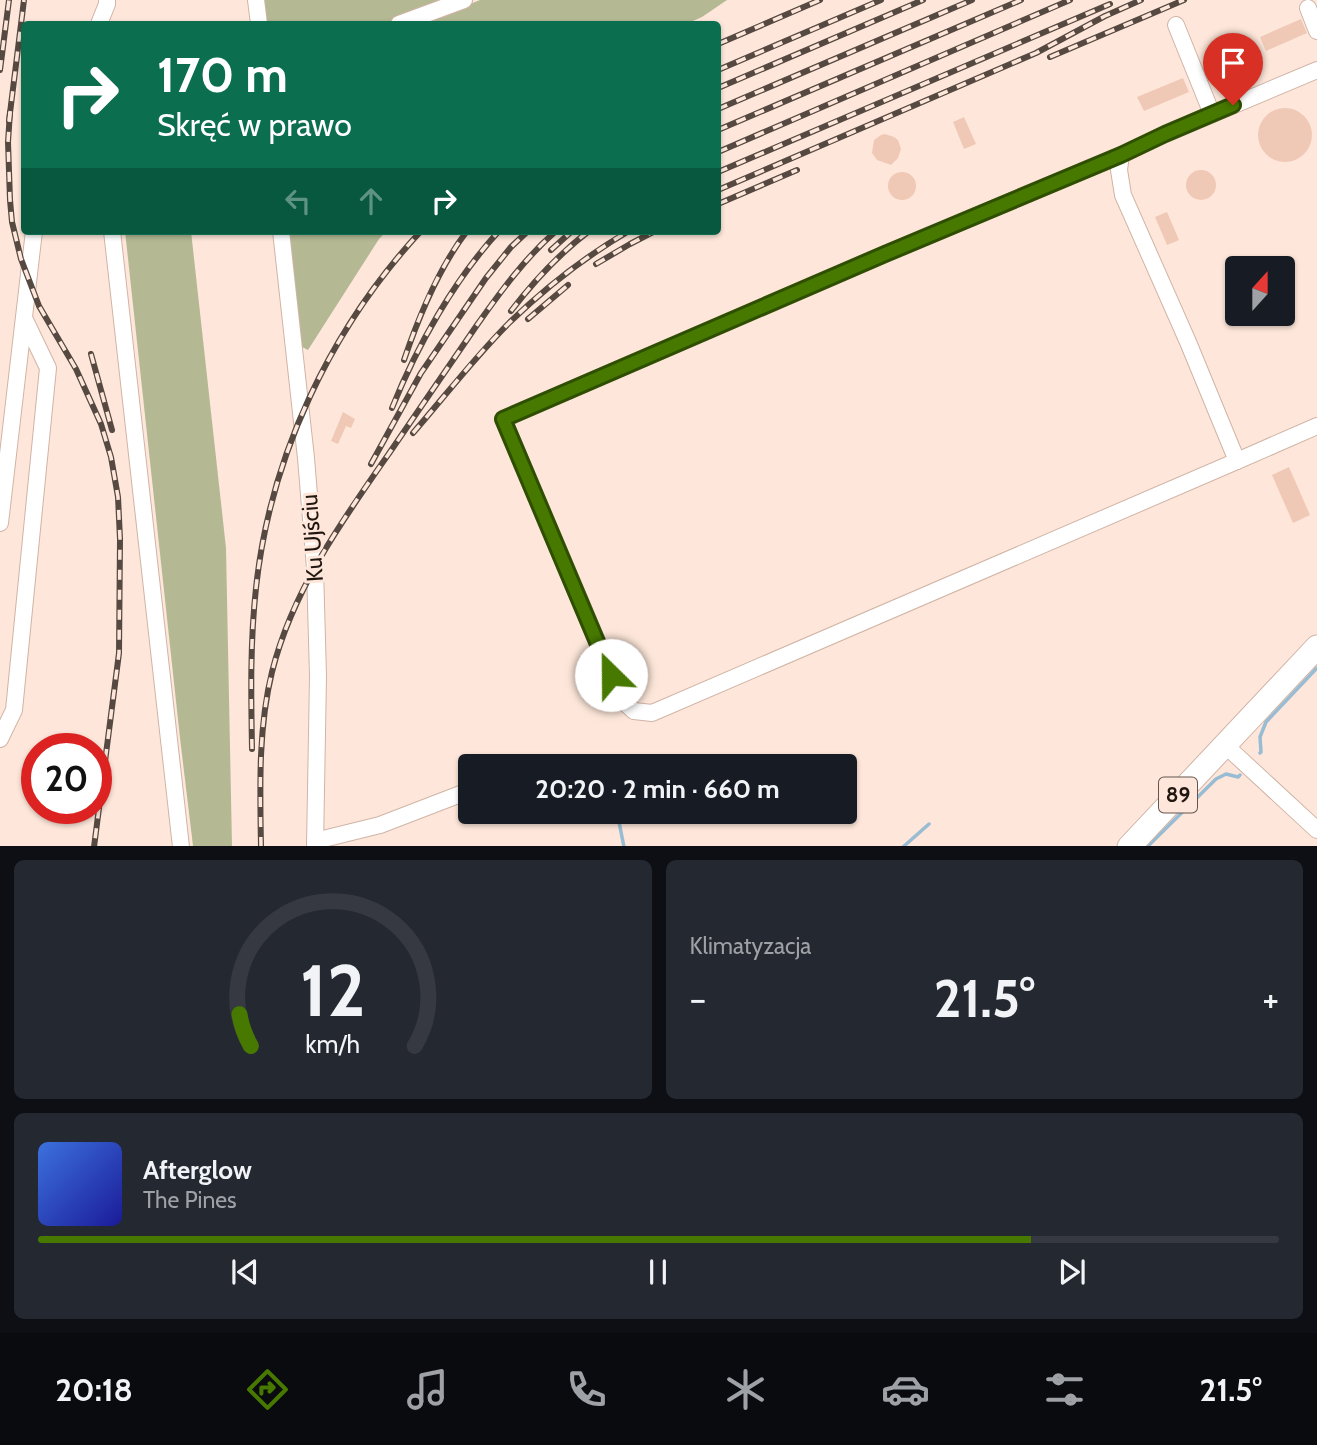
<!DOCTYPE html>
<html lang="pl">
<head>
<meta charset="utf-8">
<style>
  :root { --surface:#171b24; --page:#242831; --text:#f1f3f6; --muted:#9ea1a6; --line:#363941; --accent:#477901 }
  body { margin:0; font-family:Cabin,sans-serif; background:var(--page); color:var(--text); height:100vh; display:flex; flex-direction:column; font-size:26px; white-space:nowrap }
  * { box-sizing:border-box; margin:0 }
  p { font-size:23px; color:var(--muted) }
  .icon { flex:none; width:38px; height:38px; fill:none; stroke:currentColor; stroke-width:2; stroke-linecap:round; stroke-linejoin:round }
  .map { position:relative; height:846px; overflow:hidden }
  .side { display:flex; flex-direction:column; gap:14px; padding:14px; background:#0d0f14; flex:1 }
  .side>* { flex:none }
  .top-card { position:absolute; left:21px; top:21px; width:700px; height:214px; border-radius:7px; box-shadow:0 2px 5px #0004; background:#0b6e4f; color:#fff; overflow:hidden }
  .needle { width:46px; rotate:21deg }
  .tools { position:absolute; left:1225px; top:256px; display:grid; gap:14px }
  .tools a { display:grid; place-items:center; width:70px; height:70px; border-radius:7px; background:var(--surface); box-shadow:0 2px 5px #0004; font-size:35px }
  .speed { position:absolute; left:21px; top:733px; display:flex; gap:14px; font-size:35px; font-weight:700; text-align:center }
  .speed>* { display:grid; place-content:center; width:91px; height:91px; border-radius:50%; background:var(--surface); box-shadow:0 2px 5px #0004; line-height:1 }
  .speed .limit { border:10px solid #d22; background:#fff; color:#111 }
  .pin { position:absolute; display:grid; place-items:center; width:60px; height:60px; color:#fff; margin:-72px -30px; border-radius:50% 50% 50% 0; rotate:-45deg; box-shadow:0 0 7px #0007 }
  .pin .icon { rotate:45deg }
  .me { position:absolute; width:77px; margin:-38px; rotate:337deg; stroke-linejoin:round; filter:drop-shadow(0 0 5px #0008) }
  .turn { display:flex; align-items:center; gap:24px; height:147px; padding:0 21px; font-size:32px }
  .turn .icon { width:91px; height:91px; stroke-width:2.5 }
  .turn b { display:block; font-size:49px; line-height:60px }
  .lanes { display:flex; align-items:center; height:66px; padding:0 21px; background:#0003; justify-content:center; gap:35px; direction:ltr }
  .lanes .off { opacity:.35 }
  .big { font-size:52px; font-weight:800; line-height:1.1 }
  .side .card { flex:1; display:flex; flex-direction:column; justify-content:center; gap:10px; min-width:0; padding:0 24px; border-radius:10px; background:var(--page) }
  .side .dial { align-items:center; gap:0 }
  .dial svg { height:182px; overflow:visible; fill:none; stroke:var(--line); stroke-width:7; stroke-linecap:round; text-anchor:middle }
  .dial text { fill:var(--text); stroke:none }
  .song { display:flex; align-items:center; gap:21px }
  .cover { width:84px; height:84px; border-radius:10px; background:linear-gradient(135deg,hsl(220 70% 55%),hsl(240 70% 35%)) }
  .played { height:7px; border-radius:4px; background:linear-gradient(90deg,var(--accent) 80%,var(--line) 80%) }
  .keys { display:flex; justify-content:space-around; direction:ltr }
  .heat { display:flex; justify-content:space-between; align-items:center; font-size:38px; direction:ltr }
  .side .tiles { flex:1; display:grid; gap:14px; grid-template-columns:1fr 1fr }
  .card:last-child { grid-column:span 2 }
  .trip { position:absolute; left:458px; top:754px; width:399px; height:70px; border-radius:7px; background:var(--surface); box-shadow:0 2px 5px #0004; font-weight:800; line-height:70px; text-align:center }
  .menu { display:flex; height:112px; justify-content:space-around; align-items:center; background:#090b0e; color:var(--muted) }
  .menu .icon { width:49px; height:49px }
  .menu .on { color:var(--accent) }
  .menu b { font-size:32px; color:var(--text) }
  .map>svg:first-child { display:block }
</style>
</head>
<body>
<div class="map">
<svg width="1317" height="847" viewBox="0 0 1317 847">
  <rect width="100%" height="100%" fill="#fee7da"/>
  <!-- forest -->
  <g fill="#b4b994">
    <polygon points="260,0 447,0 386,24 264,24"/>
    <polygon points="480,0 727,0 702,17 686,24 421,24"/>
    <polygon points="125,231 191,231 226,548 232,846 193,846 180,738"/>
    <polygon points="288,231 387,231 379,239 308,350 300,346"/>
  </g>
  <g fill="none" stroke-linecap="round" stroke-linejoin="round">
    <!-- stream -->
    <g stroke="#98bcd3" stroke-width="3.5">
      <polyline points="1260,753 1261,752 1260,737 1266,722 1317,668"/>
      <polyline points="617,812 624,847"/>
      <polyline points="903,847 929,824"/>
      <polyline points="1147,847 1216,779 1226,774 1238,777 1240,775"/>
    </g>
  </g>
  <!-- building -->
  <g fill="#efc9b5">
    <polygon points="1301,19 1307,33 1266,51 1260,37"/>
    <polygon points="1183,78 1189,92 1144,111 1137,97"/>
    <circle cx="1285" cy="135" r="27"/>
    <polygon points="964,117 976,144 964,149 953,122"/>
    <polygon points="885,134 894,137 898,140 901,149 898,158 891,165 877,160 872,153 874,140 881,135"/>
    <circle cx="1201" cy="185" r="15"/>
    <circle cx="902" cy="186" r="14"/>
    <polygon points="1167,212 1179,240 1167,245 1155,217"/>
    <polygon points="343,412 355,419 351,428 346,426 338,444 331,441"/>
    <polygon points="1289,467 1310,515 1293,523 1272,475"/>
  </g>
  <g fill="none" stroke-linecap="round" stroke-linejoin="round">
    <defs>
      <g id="minor">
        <polyline points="256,0 259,24"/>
        <polyline points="1308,8 1317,31"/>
        <polyline points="99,24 107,4 107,0"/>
        <polyline points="399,24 464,0"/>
        <polyline points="1176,25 1212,114"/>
        <polyline points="1317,70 1165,134 1121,155 1119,170 1123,195 1188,342 1237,461 1317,426"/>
        <polyline points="1121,155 885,254 503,419 622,700 634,711 652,713 1237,461"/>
        <polyline points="112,231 181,847"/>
        <polyline points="281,231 306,458 315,568 318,676 315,847"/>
        <polyline points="0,523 34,231"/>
        <polyline points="0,739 14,710 48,368 24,318"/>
        <polyline points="1225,745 1317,830"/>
        <polyline points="315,841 380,825 471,790"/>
      </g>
      <polyline id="highway" points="1129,847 1317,647"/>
    </defs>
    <!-- minor casing -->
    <use href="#minor" stroke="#d0b4a6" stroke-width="18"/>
    <!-- highway casing -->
    <use href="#highway" stroke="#d0b4a6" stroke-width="25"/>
    <!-- minor -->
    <use href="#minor" stroke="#fff" stroke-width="16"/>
    <!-- highway -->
    <use href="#highway" stroke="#fff" stroke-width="23"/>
    <defs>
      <g id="rail">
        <polyline points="718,44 820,0"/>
        <polyline points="1050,57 1184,0"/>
        <polyline points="0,70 9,0"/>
        <polyline points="718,70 881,0"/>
        <polyline points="718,88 923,0"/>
        <polyline points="718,109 972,0"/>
        <polyline points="10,112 8,142 10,200 12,222 21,259 39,306 76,369 101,424 111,457 118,497 120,539 119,653 94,847"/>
        <polyline points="9,121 24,0"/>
        <polyline points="718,130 1021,0"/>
        <polyline points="718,152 1070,0"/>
        <polyline points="718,172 1110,4"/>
        <polyline points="718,190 1036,53 1105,16 1141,0"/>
        <polyline points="718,204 797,170"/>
        <polyline points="551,250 572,231"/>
        <polyline points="596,264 630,244 655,231"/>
        <path d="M 511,311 C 534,281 559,254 589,231"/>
        <polyline points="528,319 568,285"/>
        <polyline points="91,354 112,430"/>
        <path d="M 404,360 C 419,316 438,269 467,231"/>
        <path d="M 392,408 C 417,346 454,280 499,231"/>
        <path d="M 413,433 C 445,396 475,357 509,323 C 545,288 586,256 629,231"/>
        <polyline points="371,464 421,373 486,278 511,247 528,231"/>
        <path d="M 252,749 C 251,695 250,642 256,588 C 270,456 331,328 421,231"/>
        <path d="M 261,847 C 260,788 258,729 272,672 C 292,591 343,519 390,452 C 419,410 448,367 477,325 C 501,291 525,258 556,231"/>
      </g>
    </defs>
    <!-- rail casing -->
    <use href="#rail" stroke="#564941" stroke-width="6"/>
    <!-- rail -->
    <use href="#rail" stroke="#fee7da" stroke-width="3.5" stroke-dasharray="10" stroke-linecap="butt"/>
  </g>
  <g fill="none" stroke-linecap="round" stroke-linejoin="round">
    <defs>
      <polyline id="route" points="611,675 503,419 885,254 1121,155 1165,134 1233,105"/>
    </defs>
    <!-- route casing -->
    <use href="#route" stroke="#2e4f01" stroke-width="18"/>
    <!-- route -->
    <use href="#route" stroke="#477901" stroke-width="12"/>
  </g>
  <g text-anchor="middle" stroke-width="6" stroke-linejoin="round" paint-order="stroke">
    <!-- shield labels -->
    <rect fill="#fee7da" stroke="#63554d" stroke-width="2" x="1159" y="777.5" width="38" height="35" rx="5"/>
    <g font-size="21" font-weight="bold" fill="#211711">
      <text x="1178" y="802">89</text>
    </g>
    <!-- street labels -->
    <g font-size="23" fill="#211711" stroke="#fee7da">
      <text transform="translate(312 538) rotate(-94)" y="8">Ku Ujściu</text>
    </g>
  </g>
</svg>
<div class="tools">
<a><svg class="needle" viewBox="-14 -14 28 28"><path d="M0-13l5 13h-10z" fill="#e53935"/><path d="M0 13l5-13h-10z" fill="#9ea1a6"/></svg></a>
</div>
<div class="speed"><div class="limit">20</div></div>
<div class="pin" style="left:1233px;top:105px;background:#d93025"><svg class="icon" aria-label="arrive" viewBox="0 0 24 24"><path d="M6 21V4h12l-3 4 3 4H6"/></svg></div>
<svg class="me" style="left:611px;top:675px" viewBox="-20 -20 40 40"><circle r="19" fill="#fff"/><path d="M0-13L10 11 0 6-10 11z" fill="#477901"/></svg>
<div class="trip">20:20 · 2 min · 660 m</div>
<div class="top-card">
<div class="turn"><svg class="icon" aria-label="right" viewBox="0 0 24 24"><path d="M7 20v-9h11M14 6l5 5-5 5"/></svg><div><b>170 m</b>Skręć w prawo</div></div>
<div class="lanes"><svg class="icon off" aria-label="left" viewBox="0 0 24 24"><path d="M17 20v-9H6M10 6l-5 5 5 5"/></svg><svg class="icon off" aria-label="ahead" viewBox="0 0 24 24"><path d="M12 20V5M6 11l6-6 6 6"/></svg><svg class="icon" aria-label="right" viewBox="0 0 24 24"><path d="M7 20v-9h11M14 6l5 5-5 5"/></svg></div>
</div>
</div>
<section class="side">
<div class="tiles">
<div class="card dial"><svg viewBox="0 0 100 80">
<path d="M14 69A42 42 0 1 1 86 69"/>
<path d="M14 69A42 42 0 0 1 9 55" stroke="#477901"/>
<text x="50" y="56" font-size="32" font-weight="700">12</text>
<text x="50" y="72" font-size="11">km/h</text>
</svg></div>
<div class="card"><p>Klimatyzacja</p>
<div class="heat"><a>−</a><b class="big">21.5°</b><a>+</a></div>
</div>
<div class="card">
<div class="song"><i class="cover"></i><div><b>Afterglow</b><p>The Pines</p></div></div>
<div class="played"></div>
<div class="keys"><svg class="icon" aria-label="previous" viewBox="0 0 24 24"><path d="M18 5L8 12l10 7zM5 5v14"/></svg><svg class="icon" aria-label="pause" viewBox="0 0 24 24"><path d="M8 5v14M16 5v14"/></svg><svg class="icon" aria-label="next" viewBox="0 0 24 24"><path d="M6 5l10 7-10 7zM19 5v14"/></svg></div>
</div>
</div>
</section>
<nav class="menu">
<b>20:18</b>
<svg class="icon on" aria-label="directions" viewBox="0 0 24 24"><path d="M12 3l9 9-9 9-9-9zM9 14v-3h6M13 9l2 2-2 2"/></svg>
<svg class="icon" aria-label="music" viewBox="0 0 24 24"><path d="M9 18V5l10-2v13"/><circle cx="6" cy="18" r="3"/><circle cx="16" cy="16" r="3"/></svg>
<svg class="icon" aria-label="phone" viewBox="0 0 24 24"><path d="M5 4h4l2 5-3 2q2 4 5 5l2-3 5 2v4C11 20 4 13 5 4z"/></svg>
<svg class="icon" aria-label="climate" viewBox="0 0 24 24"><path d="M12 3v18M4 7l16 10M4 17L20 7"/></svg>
<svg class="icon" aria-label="car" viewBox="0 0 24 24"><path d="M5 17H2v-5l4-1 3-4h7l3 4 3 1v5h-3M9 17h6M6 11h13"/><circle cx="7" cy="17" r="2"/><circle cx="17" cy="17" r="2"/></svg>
<svg class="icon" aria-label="filters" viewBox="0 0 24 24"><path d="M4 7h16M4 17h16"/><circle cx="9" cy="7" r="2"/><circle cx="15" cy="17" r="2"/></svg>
<b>21.5°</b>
</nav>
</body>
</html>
